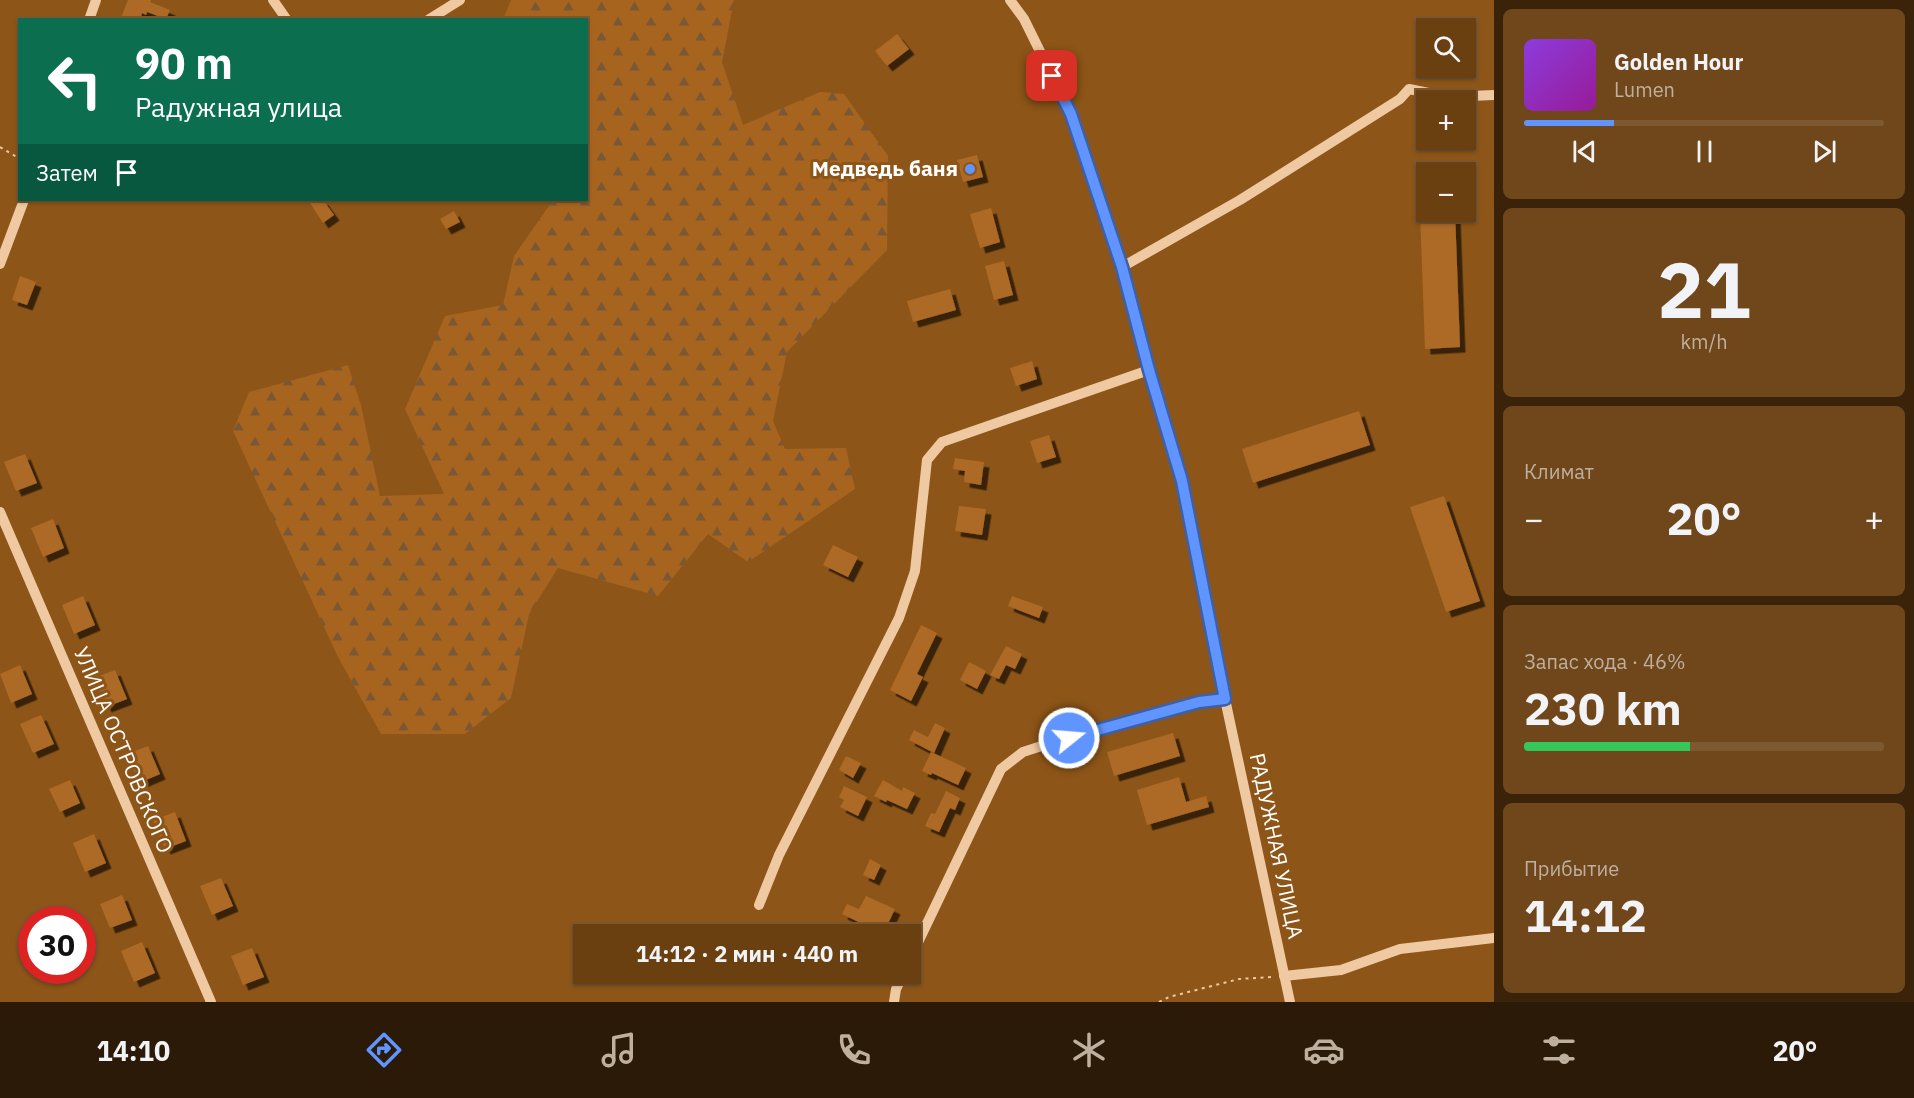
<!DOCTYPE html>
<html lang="ru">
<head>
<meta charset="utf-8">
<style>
  :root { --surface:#6a4011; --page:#6f471a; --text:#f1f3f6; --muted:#beaf9f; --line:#7d5931; --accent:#6094ff }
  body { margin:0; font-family:"IBM Plex Sans",sans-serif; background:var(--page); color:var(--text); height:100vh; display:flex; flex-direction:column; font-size:22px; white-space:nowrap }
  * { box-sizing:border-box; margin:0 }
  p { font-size:20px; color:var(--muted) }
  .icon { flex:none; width:33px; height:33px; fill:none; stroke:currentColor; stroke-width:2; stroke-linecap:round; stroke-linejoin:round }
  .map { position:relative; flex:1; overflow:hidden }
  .panel { display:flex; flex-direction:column; gap:9px; padding:9px; background:#3a2309; width:420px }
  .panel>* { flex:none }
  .hud { position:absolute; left:18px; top:18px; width:570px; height:183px; border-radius:0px; box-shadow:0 2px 4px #0004,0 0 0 2px var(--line); background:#0b6e4f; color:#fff; overflow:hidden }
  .buttons { position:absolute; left:1416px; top:18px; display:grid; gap:12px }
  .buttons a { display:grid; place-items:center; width:60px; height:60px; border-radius:0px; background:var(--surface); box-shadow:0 2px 4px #0004,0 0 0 2px var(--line); font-size:30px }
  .speed { position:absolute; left:18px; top:906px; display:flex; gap:12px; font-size:30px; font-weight:700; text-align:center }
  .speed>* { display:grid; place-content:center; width:78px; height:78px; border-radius:50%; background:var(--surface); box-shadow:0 2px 4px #0004,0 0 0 2px var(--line); line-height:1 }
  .speed .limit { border:9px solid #d22; background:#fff; color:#111 }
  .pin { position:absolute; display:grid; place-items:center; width:51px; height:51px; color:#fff; margin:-26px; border-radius:12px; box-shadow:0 3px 9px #0006 }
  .me { position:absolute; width:66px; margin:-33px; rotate:73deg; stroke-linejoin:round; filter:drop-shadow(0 0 4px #0008) }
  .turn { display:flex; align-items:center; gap:21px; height:126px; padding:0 18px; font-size:27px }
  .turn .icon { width:78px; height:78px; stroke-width:2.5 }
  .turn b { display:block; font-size:42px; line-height:51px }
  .then { display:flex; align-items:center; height:57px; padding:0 18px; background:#0003; gap:12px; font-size:22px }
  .big { font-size:45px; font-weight:800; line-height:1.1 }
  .panel .card { flex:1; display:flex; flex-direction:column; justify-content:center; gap:9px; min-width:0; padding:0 21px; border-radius:9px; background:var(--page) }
  .panel .dial { align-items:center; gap:0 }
  .dial b { font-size:78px; line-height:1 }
  .song { display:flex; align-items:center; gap:18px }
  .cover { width:72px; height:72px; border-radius:9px; background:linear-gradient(135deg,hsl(270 70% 55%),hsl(300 70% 35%)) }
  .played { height:6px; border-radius:3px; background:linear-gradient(90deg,var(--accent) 25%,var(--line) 25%) }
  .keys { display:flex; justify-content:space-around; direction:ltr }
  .heat { display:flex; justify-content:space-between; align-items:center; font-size:33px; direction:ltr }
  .charge { height:9px; border-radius:4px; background:linear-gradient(90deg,#34c759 46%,var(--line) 0) }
  .trip { position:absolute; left:573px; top:924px; width:348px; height:60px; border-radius:0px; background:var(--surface); box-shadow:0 2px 4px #0004,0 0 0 2px var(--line); font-weight:800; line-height:60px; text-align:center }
  .tab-bar { display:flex; height:96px; justify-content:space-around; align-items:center; background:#2a1a07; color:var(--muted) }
  .tab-bar .icon { width:42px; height:42px }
  .tab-bar .current { color:var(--accent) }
  .tab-bar b { font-size:27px; color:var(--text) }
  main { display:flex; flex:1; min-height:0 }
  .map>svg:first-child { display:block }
</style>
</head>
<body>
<main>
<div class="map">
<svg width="1494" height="1002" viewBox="0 0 1494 1002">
  <defs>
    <pattern id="forest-firs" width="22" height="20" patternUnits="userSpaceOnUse" patternTransform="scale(1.5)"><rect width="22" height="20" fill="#a7641f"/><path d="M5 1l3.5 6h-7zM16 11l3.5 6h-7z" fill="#7a5836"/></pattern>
    <filter id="shadow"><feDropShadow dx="5.5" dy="5.5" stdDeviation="0" flood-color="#0009"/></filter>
  </defs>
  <rect width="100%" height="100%" fill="#8d5517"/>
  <!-- forest -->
  <polygon fill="url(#forest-firs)" points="511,0 734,0 722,62 743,125 820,92 844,94 888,156 887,250 787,352 773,421 785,449 846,448 855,489 748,562 708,534 658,596 558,568 529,614 511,698 465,734 381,734 338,657 233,431 249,392 348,365 361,405 380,496 444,494 405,409 445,316 503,305 514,256 553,200 586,200 586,20 503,19"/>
  <!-- building -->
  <g fill="#ac6a25" filter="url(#shadow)">
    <polygon points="128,0 151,0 150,2 170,10 166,19 147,12 146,15 142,13 140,20 120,20"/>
    <polygon points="897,34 909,49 887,66 875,51"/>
    <polygon points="977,155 983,177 963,182 957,160"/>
    <polygon points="308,200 323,200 334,215 323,223"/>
    <polygon points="991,208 1000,242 980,248 970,214"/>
    <polygon points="454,211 460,222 446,229 440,219"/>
    <polygon points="1420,212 1455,212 1460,347 1425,349"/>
    <polygon points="1004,261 1013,295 994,300 985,266"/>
    <polygon points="20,276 36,282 27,305 12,300"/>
    <polygon points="950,289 956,310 913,322 907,301"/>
    <polygon points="1032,361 1037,379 1016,386 1010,368"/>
    <polygon points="1359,411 1370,445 1253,483 1242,449"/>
    <polygon points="1049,435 1056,457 1037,463 1030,441"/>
    <polygon points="25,454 37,483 16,491 4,462"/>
    <polygon points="955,458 984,462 981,485 964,482 965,471 953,469"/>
    <polygon points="1444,496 1480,601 1446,612 1410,507"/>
    <polygon points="959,506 986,509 982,535 955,531"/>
    <polygon points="53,519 64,548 43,557 31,528"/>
    <polygon points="833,545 858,557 848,577 823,565"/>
    <polygon points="83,596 95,625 74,634 62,605"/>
    <polygon points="1012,596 1043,607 1039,618 1008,606"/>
    <polygon points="921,625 937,633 917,674 923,677 911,701 890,690"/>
    <polygon points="1006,646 1022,654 1015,669 1006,665 999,679 990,675"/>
    <polygon points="969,662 986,671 977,689 960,680"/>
    <polygon points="20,665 32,694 11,703 0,674"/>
    <polygon points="115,670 127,699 106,707 94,678"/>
    <polygon points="41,715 54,744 33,753 20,724"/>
    <polygon points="935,723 945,728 934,753 909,740 914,730 928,737"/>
    <polygon points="1173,733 1180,756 1114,776 1107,752"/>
    <polygon points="148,746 160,774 139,783 127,754"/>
    <polygon points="931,752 966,768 958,785 932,773 931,775 922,771"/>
    <polygon points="846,756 861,763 853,778 839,770"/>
    <polygon points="1179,777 1186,802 1206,796 1209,807 1147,825 1137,790"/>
    <polygon points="70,780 80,803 60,812 49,789"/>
    <polygon points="883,780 902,791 903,787 915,793 907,809 887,800 886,802 874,796"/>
    <polygon points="844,786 867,797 858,816 840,807 844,800 839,797"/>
    <polygon points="946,791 960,798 955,810 950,808 939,832 925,826 931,813 935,814"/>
    <polygon points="175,812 186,841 165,849 153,820"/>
    <polygon points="94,834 106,863 85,872 73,843"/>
    <polygon points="870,859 881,865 874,880 863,875"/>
    <polygon points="221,878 233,906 212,915 200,886"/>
    <polygon points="122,895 132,920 110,928 100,904"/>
    <polygon points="866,896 895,909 883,934 842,914 847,904 859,909"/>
    <polygon points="142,942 155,973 134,982 121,951"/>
    <polygon points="252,948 264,977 243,985 231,956"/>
  </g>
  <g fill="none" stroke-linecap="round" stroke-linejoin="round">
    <!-- path -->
    <g stroke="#efc9a2" stroke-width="2" stroke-dasharray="3 4.5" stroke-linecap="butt">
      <polyline points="0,147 20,159"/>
      <polyline points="1159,1002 1169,997 1239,979 1272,977"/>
    </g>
    <!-- minor -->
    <g stroke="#efc9a2" stroke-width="10">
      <polyline points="273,0 287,20"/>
      <polyline points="1010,0 1024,19 1071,114 1124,274 1149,370 1182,481 1225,699 1290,1002"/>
      <polyline points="89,20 96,0"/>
      <polyline points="428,20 460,0"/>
      <polyline points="0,264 24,200"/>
      <polyline points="1122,267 1240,200 1400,99 1409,89 1448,97 1494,95"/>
      <polyline points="0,512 211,1002"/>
      <polyline points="759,905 779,855 899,618 915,571 927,460 942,442 1149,370"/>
      <polyline points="910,959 1001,769 1023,752 1091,730 1199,702 1225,699"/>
      <polyline points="1284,976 1341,970 1400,949 1494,938"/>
      <polyline points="894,1002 896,989 904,974"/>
    </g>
  </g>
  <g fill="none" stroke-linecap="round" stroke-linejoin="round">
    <defs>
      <polyline id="route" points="1052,76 1071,114 1122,267 1149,370 1182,481 1225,699 1199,702 1069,738"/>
    </defs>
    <!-- route casing -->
    <use href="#route" stroke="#3e60a6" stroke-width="15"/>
    <!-- route -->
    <use href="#route" stroke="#6094ff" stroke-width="10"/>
  </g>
  <!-- markers -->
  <circle fill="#6094ff" stroke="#8d5517" stroke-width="2" cx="970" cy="169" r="6"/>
  <g text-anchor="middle" stroke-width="6" stroke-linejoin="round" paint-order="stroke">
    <!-- poi labels -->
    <g font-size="21" font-weight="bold" fill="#fff" stroke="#8d5517" text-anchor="end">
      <text x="958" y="176">Медведь баня</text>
    </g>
    <!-- street labels -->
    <g font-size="21" fill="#fff" stroke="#8d5517">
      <text transform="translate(123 750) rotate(67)" y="7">УЛИЦА ОСТРОВСКОГО</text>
      <text transform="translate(1276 846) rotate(78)" y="7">РАДУЖНАЯ УЛИЦА</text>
    </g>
  </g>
</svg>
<div class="buttons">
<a><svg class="icon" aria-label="search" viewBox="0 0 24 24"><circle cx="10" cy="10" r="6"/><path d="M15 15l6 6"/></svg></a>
<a>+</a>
<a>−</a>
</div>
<div class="speed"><div class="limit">30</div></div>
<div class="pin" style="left:1052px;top:76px;background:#d93025"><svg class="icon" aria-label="arrive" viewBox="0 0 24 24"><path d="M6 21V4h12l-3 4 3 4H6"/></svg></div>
<svg class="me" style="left:1069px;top:738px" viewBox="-20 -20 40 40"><circle r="17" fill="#6094ff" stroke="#fff" stroke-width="3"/><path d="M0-11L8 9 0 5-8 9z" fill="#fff"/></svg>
<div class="trip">14:12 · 2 мин · 440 m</div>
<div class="hud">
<div class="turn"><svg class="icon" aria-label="left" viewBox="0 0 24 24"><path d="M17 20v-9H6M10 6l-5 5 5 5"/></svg><div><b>90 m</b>Радужная улица</div></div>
<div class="then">Затем<svg class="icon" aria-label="arrive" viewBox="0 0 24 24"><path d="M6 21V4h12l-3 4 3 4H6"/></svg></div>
</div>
</div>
<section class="panel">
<div class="card">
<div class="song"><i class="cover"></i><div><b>Golden Hour</b><p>Lumen</p></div></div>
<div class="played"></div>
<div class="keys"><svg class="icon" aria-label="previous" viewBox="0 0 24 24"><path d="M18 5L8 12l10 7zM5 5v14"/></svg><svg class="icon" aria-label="pause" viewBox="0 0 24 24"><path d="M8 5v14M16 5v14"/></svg><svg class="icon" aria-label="next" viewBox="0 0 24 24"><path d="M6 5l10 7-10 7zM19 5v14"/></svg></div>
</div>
<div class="card dial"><b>21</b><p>km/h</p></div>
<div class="card"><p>Климат</p>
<div class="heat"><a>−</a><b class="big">20°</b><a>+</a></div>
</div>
<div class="card"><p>Запас хода · 46%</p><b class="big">230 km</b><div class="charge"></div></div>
<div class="card"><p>Прибытие</p><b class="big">14:12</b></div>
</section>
</main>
<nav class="tab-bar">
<b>14:10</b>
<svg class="icon current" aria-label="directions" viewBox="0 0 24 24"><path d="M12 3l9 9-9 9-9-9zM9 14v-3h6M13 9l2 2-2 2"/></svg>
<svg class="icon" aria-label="music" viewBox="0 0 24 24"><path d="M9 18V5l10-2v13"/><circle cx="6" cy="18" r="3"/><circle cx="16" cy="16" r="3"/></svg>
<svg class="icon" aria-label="phone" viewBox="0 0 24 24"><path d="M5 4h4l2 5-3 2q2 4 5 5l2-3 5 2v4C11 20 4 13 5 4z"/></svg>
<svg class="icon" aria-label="climate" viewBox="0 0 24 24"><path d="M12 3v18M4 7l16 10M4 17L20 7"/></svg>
<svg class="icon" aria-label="car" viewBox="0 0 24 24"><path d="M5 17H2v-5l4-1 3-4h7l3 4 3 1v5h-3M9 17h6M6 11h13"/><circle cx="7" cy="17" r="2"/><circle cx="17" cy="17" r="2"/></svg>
<svg class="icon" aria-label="filters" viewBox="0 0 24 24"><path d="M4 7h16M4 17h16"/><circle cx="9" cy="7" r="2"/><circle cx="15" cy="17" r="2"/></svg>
<b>20°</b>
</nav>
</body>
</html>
